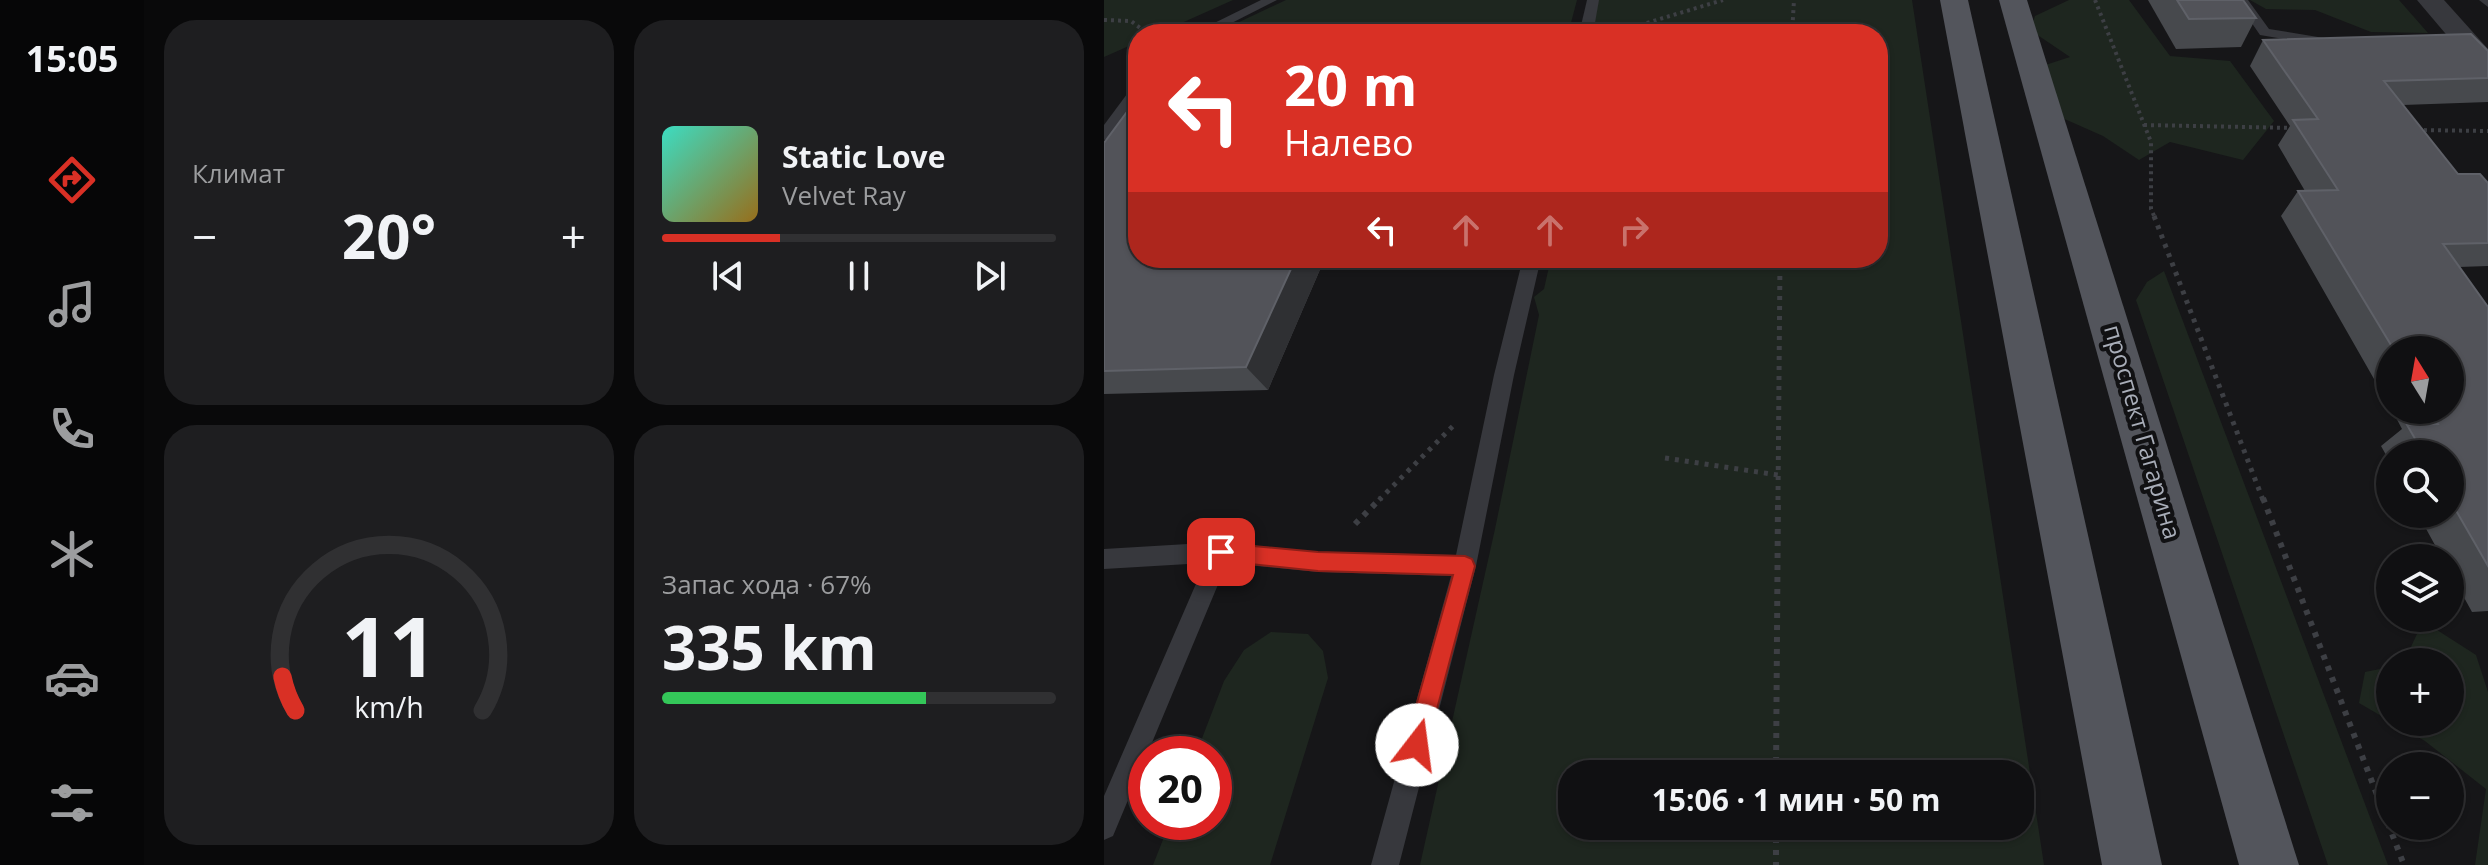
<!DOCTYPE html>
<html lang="ru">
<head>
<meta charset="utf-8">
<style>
  :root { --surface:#101012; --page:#1e1e20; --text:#f1f3f6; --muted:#9c9d9f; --line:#303032; --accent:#d93025 }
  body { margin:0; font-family:"Open Sans",sans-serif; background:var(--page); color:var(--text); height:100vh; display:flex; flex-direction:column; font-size:30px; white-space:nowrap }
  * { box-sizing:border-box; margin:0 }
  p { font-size:26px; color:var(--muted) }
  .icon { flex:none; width:44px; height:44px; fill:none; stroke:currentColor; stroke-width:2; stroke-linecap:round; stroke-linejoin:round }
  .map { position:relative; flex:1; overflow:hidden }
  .drawer { display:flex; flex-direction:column; gap:20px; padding:20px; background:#09090a; width:960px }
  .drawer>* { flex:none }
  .banner { position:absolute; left:24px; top:24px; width:760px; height:244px; border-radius:32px; box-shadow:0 2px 6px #0004,0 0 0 2px var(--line); background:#d93025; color:#fff; overflow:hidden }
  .needle { width:52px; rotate:349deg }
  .buttons { position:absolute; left:1272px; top:336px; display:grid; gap:16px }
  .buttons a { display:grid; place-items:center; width:88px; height:88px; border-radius:50%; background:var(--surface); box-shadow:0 2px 6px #0004,0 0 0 2px var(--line); font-size:40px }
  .speed { position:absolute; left:24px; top:736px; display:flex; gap:16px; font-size:40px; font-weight:700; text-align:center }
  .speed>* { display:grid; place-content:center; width:104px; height:104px; border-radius:50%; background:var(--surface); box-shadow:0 2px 6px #0004,0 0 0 2px var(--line); line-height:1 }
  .speed .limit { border:12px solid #d22; background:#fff; color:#111 }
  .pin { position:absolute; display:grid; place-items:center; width:68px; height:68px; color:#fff; margin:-34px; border-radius:16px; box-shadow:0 4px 12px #0006 }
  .me { position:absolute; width:88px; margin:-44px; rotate:15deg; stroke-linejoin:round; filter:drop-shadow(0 0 6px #0008) }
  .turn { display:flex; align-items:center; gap:28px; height:168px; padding:0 24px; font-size:36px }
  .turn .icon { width:104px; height:104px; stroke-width:2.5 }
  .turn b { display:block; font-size:56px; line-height:68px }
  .lanes { display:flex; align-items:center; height:76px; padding:0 24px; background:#0003; justify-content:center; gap:40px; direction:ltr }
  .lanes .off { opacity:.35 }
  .big { font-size:60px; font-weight:700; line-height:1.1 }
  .drawer .widget { flex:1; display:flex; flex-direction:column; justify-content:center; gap:12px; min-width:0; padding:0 28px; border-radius:32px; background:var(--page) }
  .drawer .dial { align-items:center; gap:0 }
  .dial svg { height:208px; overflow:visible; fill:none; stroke:var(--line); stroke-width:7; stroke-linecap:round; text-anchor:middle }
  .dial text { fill:var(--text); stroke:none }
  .song { display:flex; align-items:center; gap:24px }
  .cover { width:96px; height:96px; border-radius:12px; background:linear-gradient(135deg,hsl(170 70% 55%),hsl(40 70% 35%)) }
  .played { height:8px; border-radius:4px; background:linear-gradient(90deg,var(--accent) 30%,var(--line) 30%) }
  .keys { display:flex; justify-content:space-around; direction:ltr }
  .heat { display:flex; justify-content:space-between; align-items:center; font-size:44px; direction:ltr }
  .charge { height:12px; border-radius:6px; background:linear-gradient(90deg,#34c759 67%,var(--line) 0) }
  .drawer .tiles { flex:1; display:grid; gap:20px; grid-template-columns:repeat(2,1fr) }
  .trip { position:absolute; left:454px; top:760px; width:476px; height:80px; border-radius:32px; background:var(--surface); box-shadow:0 2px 6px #0004,0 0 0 2px var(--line); font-weight:700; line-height:80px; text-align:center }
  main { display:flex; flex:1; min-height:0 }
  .dock { display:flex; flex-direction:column; width:144px; justify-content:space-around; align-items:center; background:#060607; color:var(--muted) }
  .dock .icon { width:56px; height:56px }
  .dock .active { color:var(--accent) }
  .dock b { font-size:36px; color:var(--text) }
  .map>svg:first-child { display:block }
</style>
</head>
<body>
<main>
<nav class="dock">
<b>15:05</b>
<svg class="icon active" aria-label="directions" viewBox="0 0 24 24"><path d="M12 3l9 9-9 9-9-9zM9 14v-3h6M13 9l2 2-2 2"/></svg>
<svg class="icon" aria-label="music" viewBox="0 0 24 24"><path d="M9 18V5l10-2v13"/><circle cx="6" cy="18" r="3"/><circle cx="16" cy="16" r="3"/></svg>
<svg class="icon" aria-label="phone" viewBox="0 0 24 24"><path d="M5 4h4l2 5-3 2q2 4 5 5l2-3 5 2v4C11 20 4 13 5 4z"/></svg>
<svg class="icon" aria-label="climate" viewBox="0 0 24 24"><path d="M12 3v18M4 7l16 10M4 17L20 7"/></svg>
<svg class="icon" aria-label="car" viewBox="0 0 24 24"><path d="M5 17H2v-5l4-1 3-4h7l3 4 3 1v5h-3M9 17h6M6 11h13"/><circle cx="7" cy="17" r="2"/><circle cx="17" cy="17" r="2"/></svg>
<svg class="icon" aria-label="filters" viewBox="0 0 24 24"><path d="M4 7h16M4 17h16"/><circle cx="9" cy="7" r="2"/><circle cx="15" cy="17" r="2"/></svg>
</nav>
<section class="drawer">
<div class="tiles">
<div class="widget"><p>Климат</p>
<div class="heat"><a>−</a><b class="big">20°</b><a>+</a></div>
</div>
<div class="widget">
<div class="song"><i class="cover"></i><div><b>Static Love</b><p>Velvet Ray</p></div></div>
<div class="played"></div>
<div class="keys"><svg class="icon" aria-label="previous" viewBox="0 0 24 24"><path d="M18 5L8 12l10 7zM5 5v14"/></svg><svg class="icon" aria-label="pause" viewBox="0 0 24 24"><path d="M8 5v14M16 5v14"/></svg><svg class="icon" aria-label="next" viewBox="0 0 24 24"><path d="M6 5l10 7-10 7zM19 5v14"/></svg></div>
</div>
<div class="widget dial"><svg viewBox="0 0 100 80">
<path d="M14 69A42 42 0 1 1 86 69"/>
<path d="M14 69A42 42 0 0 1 9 56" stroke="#d93025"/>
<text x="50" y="56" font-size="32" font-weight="700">11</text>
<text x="50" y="72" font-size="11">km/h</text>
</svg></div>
<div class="widget"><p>Запас хода · 67%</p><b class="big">335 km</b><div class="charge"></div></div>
</div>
</section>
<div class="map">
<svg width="1384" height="865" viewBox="0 0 1384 865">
  <rect width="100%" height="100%" fill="#161618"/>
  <!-- green -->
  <g fill="#1e261f" fill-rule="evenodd">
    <polygon points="0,0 129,0 53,34 34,34 34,42 0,57"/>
    <polygon points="182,0 473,0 464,34 110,34"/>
    <path d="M 494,0 L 808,0 L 940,865 L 316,865 L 391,529 L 435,315 L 430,297 L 440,289 L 447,258 L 774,258 L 774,34 L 486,34 ZM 468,774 L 916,774 L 916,826 L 468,826 Z"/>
    <polygon points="965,0 1025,0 1066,56 1126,61 1170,121 1139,160 1066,142 1035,160 999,136 947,113 929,69 966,57 926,30 931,16"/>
    <polygon points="1146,0 1295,0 1324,33 1267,32 1211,10 1162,9"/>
    <polygon points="1060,271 1284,865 1224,865 1032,300 1043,282"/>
    <polygon points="1319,621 1372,655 1384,692 1384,865 1371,865 1382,789 1321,741 1288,722 1346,722 1346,662 1300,662"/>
    <polygon points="167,632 204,634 219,651 224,678 166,865 49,865 66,822 110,822 110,754 92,754 120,681 140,650"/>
    <polygon points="1286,667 1286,721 1255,703 1261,672"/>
  </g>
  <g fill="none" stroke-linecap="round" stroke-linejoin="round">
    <!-- path-far2 -->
    <g stroke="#3d3f44" stroke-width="4" stroke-dasharray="3 4" stroke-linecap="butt">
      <polyline points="991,0 1047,142 1047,209 1051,218"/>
      <polyline points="0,20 27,21 44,34"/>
      <polyline points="516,31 619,0"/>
      <polyline points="688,34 690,0"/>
      <polyline points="1040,125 1191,128"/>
      <polyline points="1313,130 1384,131"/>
    </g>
    <!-- path-far1 -->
    <g stroke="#3d3f44" stroke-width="5" stroke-dasharray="4 6" stroke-linecap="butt">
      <polyline points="1050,216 1159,500"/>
      <polyline points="561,458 674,475"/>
      <polyline points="275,500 351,424"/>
      <polyline points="674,500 676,258"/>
    </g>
    <!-- path -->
    <g stroke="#3d3f44" stroke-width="6" stroke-dasharray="5 7" stroke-linecap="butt">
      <polyline points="1159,498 1300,865"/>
      <polyline points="251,524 277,498"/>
      <polyline points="672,774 674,498"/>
      <polyline points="672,826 672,865"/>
    </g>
    <!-- service -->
    <g fill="#37383d" fill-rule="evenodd">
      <polygon points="157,0 173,0 106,34 88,34"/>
      <polygon points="483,0 495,0 489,34 475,34"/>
      <polygon points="1132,0 1144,0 1165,29 1220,38 1227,42 1220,46 1156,35"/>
      <polygon points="1375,0 1384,0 1384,7"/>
      <polygon points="34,85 34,99 5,138 0,140 0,125 29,86"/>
      <polygon points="419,258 437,258 410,375 372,566 295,865 267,865 347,576 214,572 123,563 9,836 0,840 0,796 101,563 0,569 0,549 117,542 214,552 352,555 390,375"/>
    </g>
    <!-- minor -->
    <polygon fill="#37383d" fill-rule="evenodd" points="1313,0 1340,0 1384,49 1384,75 1374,72"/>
    <!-- primary -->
    <g fill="#53555c" fill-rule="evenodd">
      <polygon points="836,0 864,0 1058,865 998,865"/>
      <polygon points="895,0 923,0 1195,865 1135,865"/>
    </g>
  </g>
  <!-- wall -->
  <g fill="#47494d">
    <polygon points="1044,0 1139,0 1152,18 1137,47 1072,49"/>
    <polygon points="1159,40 1384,51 1384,102 1299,105 1354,174 1384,183 1384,266 1355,267 1384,307 1384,611 1368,612 1346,572 1346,558 1338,558 1314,514 1346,514 1346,454 1286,454 1286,462 1277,446 1298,429 1288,410 1346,410 1346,350 1286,350 1286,407 1177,216 1194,191 1201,191 1174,145 1186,126 1146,66"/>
    <polygon points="0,143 221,258 164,390 0,394"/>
  </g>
  <!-- shaded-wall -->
  <polygon fill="#2f3033" points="192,258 221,258 164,390 142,367"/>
  <!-- building -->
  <g fill="#525359" stroke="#5f6168" stroke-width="2">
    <polygon points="1073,0 1139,0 1152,18 1085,19"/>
    <polygon points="1367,34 1384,51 1384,78 1280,81 1354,174 1376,174 1384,183 1384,243 1339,244 1384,307 1384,566 1346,500 1346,454 1320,454 1303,425 1334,424 1326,410 1346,410 1346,350 1290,350 1194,191 1234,190 1189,120 1214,119 1159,40"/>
    <polygon points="34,97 34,258 192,258 142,367 0,371 0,143"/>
  </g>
  <!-- route -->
  <polygon fill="#d93025" stroke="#8d1f18" stroke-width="2" points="117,543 214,552 361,556 368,559 371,566 321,754 313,757 305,754 301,745 349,575 214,571 117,561 110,558 107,552 110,545"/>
  <g text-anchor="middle" stroke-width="8" stroke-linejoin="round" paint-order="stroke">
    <!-- street labels -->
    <g font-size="24" fill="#a8adb8" stroke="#111113">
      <text transform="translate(1038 432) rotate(74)" y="8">проспект Гагарина</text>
    </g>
  </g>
</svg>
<div class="buttons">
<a><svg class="needle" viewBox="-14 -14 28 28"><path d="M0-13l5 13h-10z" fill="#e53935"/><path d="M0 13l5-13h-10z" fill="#9c9d9f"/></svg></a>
<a><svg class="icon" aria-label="search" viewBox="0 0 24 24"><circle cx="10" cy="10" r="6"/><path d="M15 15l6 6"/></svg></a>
<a><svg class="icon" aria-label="layers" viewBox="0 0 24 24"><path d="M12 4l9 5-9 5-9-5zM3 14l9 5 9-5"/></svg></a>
<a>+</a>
<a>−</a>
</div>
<div class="speed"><div class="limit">20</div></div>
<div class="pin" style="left:117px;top:552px;background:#d93025"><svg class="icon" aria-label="arrive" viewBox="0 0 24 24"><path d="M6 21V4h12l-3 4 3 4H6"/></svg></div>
<svg class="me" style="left:313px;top:745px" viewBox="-20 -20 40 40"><circle r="19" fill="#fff"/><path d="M0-13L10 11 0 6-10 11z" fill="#d93025"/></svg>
<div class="trip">15:06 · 1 мин · 50 m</div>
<div class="banner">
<div class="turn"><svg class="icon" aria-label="left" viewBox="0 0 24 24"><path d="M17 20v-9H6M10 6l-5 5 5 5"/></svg><div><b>20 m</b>Налево</div></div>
<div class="lanes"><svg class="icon" aria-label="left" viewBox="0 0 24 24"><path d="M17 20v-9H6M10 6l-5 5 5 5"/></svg><svg class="icon off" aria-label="ahead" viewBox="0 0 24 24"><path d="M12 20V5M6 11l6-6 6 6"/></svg><svg class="icon off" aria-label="ahead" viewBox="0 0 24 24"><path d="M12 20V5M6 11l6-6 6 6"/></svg><svg class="icon off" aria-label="right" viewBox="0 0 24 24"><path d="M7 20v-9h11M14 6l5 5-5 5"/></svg></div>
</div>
</div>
</main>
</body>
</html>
